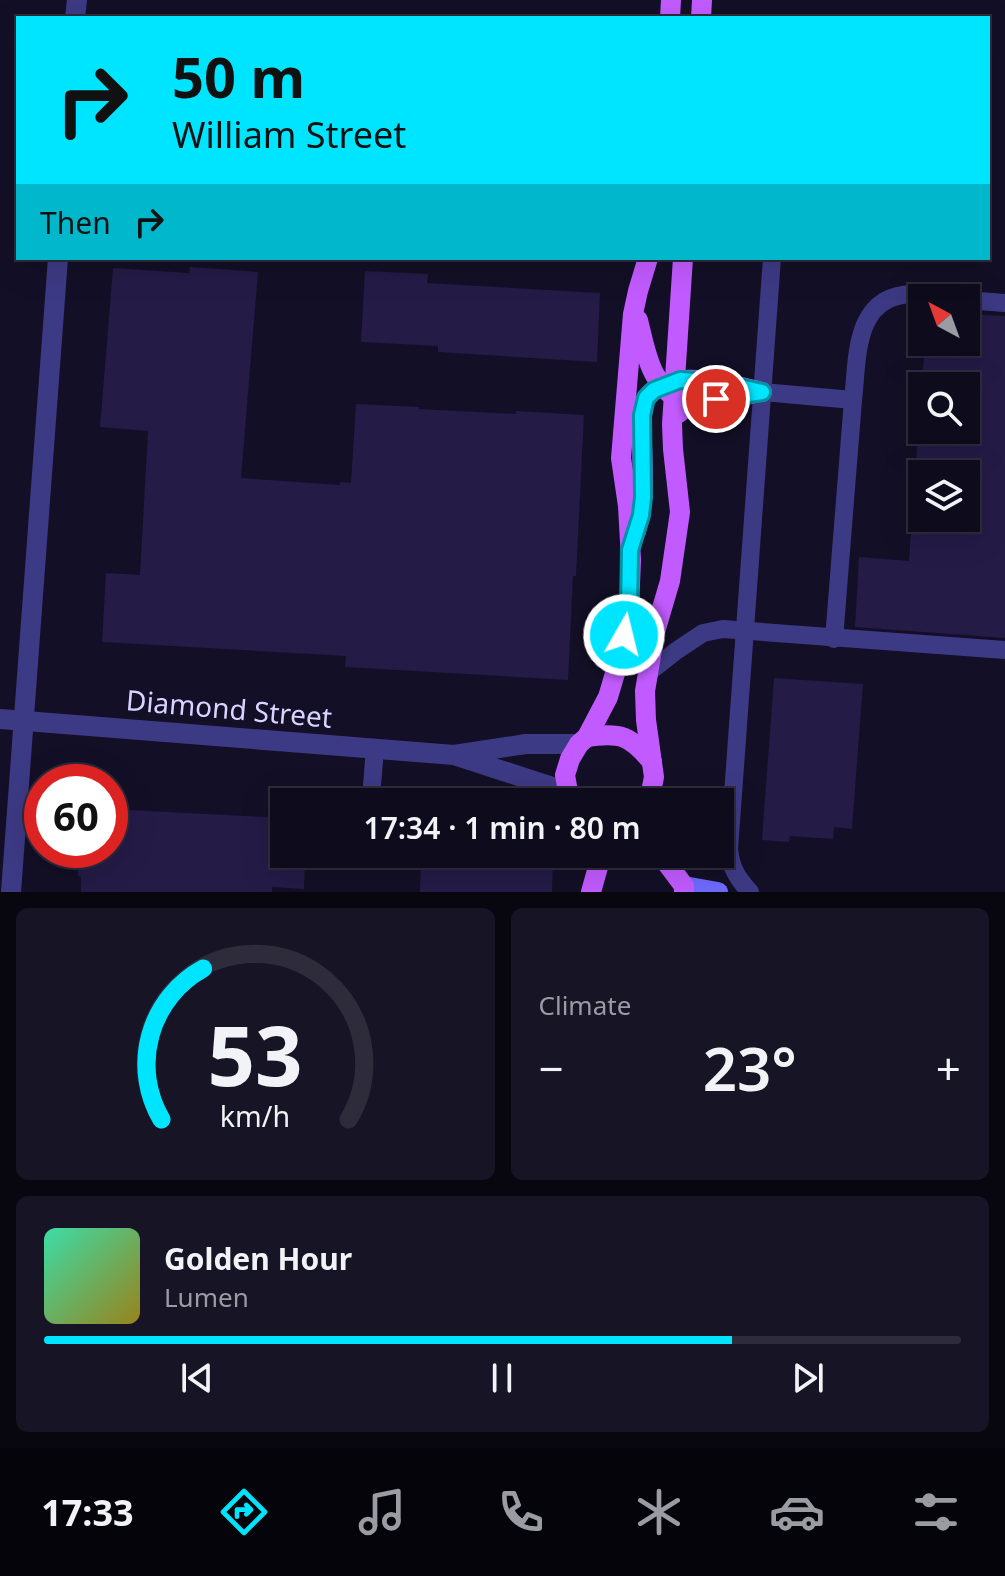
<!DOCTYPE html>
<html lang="en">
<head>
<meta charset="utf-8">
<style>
  :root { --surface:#0e0b1c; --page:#171425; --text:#f1f3f6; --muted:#9b9ba3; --line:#2e2b3b; --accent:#00e5ff }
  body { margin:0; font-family:"Noto Sans",sans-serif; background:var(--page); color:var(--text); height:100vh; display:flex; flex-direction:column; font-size:30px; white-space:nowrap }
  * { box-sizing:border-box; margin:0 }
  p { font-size:26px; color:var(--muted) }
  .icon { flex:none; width:44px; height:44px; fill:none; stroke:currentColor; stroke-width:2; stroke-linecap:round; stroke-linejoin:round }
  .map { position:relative; height:892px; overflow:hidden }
  .panel { display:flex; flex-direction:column; gap:16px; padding:16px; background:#08060f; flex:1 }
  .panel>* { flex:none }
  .guide { position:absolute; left:16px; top:16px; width:974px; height:244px; border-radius:0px; box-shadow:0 8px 32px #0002,0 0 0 2px var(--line); background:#00e5ff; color:#111; overflow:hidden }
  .needle { width:52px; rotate:319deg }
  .fabs { position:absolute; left:908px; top:284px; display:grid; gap:16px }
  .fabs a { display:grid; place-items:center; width:72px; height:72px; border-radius:0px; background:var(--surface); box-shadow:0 8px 32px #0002,0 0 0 2px var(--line); font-size:40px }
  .speed { position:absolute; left:24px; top:764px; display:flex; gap:16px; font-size:40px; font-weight:700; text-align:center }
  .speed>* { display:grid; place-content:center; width:104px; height:104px; border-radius:50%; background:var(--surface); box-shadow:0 8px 32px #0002,0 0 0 2px var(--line); line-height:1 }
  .speed .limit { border:12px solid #d22; background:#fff; color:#111 }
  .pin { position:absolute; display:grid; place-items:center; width:68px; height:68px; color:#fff; margin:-34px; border:4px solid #fff; border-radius:50%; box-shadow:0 2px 8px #0007 }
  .me { position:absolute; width:88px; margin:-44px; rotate:8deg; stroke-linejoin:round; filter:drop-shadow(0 0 6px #0008) }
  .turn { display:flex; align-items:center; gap:28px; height:168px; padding:0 24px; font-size:36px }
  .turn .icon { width:104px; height:104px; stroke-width:2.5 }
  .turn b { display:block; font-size:56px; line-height:68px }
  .then { display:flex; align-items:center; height:76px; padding:0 24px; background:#0003; gap:16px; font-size:30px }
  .big { font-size:60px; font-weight:600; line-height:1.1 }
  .panel .tile { flex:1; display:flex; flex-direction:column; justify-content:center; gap:12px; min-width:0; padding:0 28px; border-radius:12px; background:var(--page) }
  .panel .dial { align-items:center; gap:0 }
  .dial svg { height:208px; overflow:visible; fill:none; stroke:var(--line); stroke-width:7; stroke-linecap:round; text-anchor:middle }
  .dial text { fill:var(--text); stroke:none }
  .song { display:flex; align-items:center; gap:24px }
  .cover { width:96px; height:96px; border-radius:12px; background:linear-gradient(135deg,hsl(160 70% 55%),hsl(50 70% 35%)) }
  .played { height:8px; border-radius:4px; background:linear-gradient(90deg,var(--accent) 75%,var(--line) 75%) }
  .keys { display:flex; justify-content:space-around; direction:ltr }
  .heat { display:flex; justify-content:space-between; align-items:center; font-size:44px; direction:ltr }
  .panel .tiles { flex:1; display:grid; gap:16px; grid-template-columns:1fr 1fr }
  .tile:last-child { grid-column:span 2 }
  .trip { position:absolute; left:270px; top:788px; width:464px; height:80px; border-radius:0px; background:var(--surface); box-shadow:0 8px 32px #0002,0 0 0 2px var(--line); font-weight:600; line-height:80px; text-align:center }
  .tab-bar { display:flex; height:128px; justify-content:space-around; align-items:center; background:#06040b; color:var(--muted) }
  .tab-bar .icon { width:56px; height:56px }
  .tab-bar .selected { color:var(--accent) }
  .tab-bar b { font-size:36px; color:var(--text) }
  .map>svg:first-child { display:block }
</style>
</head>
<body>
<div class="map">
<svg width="1005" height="892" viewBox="0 0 1005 892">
  <rect width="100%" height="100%" fill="#130f26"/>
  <!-- building -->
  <g fill="#241b47" fill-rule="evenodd">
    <polygon points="190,267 258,272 241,478 340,485 340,482 351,483 356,404 419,407 419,409 516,414 516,411 584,415 576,576 573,576 568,680 345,667 346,656 102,642 106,573 140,575 148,431 100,427 113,268 189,273"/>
    <polygon points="365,271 428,274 427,283 600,293 597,362 438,352 438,346 361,342"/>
    <polygon points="917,310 922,311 922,339 915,339"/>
    <path d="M 966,314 L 1005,316 L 1005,638 L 855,627 L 859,557 L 909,561 L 925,342 L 966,342 ZM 922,386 L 966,386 L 966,430 L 922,430 ZM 922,474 L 966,474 L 966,518 L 922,518 Z"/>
    <polygon points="774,678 863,684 852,829 834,827 833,839 790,836 789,842 762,840"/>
    <polygon points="110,809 284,818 284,854 305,854 304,889 272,887 272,892 81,892 81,877 78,876 79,850 110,850"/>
    <polygon points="421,854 553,854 552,892 420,892"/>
  </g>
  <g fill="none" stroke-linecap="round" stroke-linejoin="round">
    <!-- lane -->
    <g stroke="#3d3a85" stroke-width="18">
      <polyline points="966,300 1005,303"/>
      <path d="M 762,392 L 853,400 C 858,358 853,295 913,294 C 925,294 938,297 950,298"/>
      <polyline points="834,639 853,400"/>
      <polyline points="648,673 676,651 703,633 723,629 1005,650"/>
      <polyline points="371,797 375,749"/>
      <path d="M 750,892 C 737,878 731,868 729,849 L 772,258"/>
    </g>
    <!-- street -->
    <g stroke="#3d3a85" stroke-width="20">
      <polyline points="75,18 77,0"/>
      <polyline points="0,719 454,755 526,744 579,744"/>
      <polyline points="457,756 568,792"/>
      <polyline points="11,892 58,258"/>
    </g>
    <!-- secondary -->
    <polyline stroke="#6f6bff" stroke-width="20" points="684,886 718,892"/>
    <!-- primary -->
    <g stroke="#c25bff" stroke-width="20">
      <polyline points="670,18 671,0"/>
      <polyline points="701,18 702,0"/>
      <path d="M 638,320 C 647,357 650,386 687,405"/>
      <polyline points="679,413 687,405 697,400 716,399 751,394"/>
      <path d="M 636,531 C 645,502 643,474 642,444 C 642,430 640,414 645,401 C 650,389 670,381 682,380 C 709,378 736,386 762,392"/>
      <path d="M 587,737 C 621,732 631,736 652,762"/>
      <polyline points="576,802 568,792 565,775 570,759 579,744 587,737 608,697 619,660 629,609 631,560 628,506 621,458 633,314 638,291 648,258"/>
      <polyline points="649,802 654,777 646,720 645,691 655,632 670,581 680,512 673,449 672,424 683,258"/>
      <polyline points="660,854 684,886 684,892"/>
      <polyline points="591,892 600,860 599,854"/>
    </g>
  </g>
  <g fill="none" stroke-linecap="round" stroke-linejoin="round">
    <defs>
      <polyline id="route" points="624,635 629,609 630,550 641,515 643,497 642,415 646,398 654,390 680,380 717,382 762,392 716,399"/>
    </defs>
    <!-- route casing -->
    <use href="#route" stroke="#0095a6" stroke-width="20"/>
    <!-- route -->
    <use href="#route" stroke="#00e5ff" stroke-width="14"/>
  </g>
  <g text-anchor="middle" stroke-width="8" stroke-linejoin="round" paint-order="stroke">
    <!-- street labels -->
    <g font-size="28" fill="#d9d4ff" stroke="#130f26">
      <text transform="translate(229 709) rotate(5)" y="10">Diamond Street</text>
    </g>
  </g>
</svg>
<div class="fabs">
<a><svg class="needle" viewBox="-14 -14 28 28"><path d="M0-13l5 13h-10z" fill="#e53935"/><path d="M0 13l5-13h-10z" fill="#9b9ba3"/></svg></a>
<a><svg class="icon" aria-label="search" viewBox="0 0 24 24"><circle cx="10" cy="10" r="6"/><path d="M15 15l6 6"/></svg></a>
<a><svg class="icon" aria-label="layers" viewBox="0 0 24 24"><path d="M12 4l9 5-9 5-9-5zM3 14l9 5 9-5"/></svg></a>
</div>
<div class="speed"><div class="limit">60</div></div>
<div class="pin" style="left:716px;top:399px;background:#d93025"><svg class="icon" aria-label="arrive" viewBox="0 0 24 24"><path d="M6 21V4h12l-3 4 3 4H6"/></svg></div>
<svg class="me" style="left:624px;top:635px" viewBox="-20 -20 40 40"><circle r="17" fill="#00e5ff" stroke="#fff" stroke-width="3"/><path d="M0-11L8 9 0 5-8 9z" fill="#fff"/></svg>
<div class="trip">17:34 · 1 min · 80 m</div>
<div class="guide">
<div class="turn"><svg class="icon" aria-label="right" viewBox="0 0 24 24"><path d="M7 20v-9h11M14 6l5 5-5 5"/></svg><div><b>50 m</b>William Street</div></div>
<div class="then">Then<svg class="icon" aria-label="right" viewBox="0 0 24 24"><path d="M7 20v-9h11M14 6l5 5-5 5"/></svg></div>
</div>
</div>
<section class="panel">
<div class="tiles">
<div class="tile dial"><svg viewBox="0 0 100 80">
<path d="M14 69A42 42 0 1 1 86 69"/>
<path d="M14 69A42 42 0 0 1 30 11" stroke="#00e5ff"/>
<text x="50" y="56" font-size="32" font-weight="700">53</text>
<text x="50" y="72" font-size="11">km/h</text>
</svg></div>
<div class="tile"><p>Climate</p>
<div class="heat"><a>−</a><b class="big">23°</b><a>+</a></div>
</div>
<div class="tile">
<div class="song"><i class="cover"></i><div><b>Golden Hour</b><p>Lumen</p></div></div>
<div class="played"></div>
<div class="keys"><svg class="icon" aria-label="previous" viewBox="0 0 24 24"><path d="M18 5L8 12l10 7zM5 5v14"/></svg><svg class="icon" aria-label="pause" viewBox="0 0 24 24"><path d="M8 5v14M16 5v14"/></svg><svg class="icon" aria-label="next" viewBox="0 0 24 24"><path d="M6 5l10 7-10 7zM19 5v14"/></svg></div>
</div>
</div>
</section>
<nav class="tab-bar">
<b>17:33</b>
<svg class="icon selected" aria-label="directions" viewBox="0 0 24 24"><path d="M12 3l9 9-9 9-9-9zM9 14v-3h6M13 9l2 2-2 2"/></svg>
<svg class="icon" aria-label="music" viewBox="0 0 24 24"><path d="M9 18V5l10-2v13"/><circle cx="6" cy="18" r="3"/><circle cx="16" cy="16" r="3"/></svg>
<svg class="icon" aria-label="phone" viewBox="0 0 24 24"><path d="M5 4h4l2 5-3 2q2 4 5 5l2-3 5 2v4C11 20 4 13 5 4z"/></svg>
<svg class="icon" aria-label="climate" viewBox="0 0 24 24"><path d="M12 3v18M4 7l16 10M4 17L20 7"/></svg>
<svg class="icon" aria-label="car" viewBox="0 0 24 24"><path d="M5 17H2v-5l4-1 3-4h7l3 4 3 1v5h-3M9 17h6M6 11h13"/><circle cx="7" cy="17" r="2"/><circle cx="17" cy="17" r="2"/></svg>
<svg class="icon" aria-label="filters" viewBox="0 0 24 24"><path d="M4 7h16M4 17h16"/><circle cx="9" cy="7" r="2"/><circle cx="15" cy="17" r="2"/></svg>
</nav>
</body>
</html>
